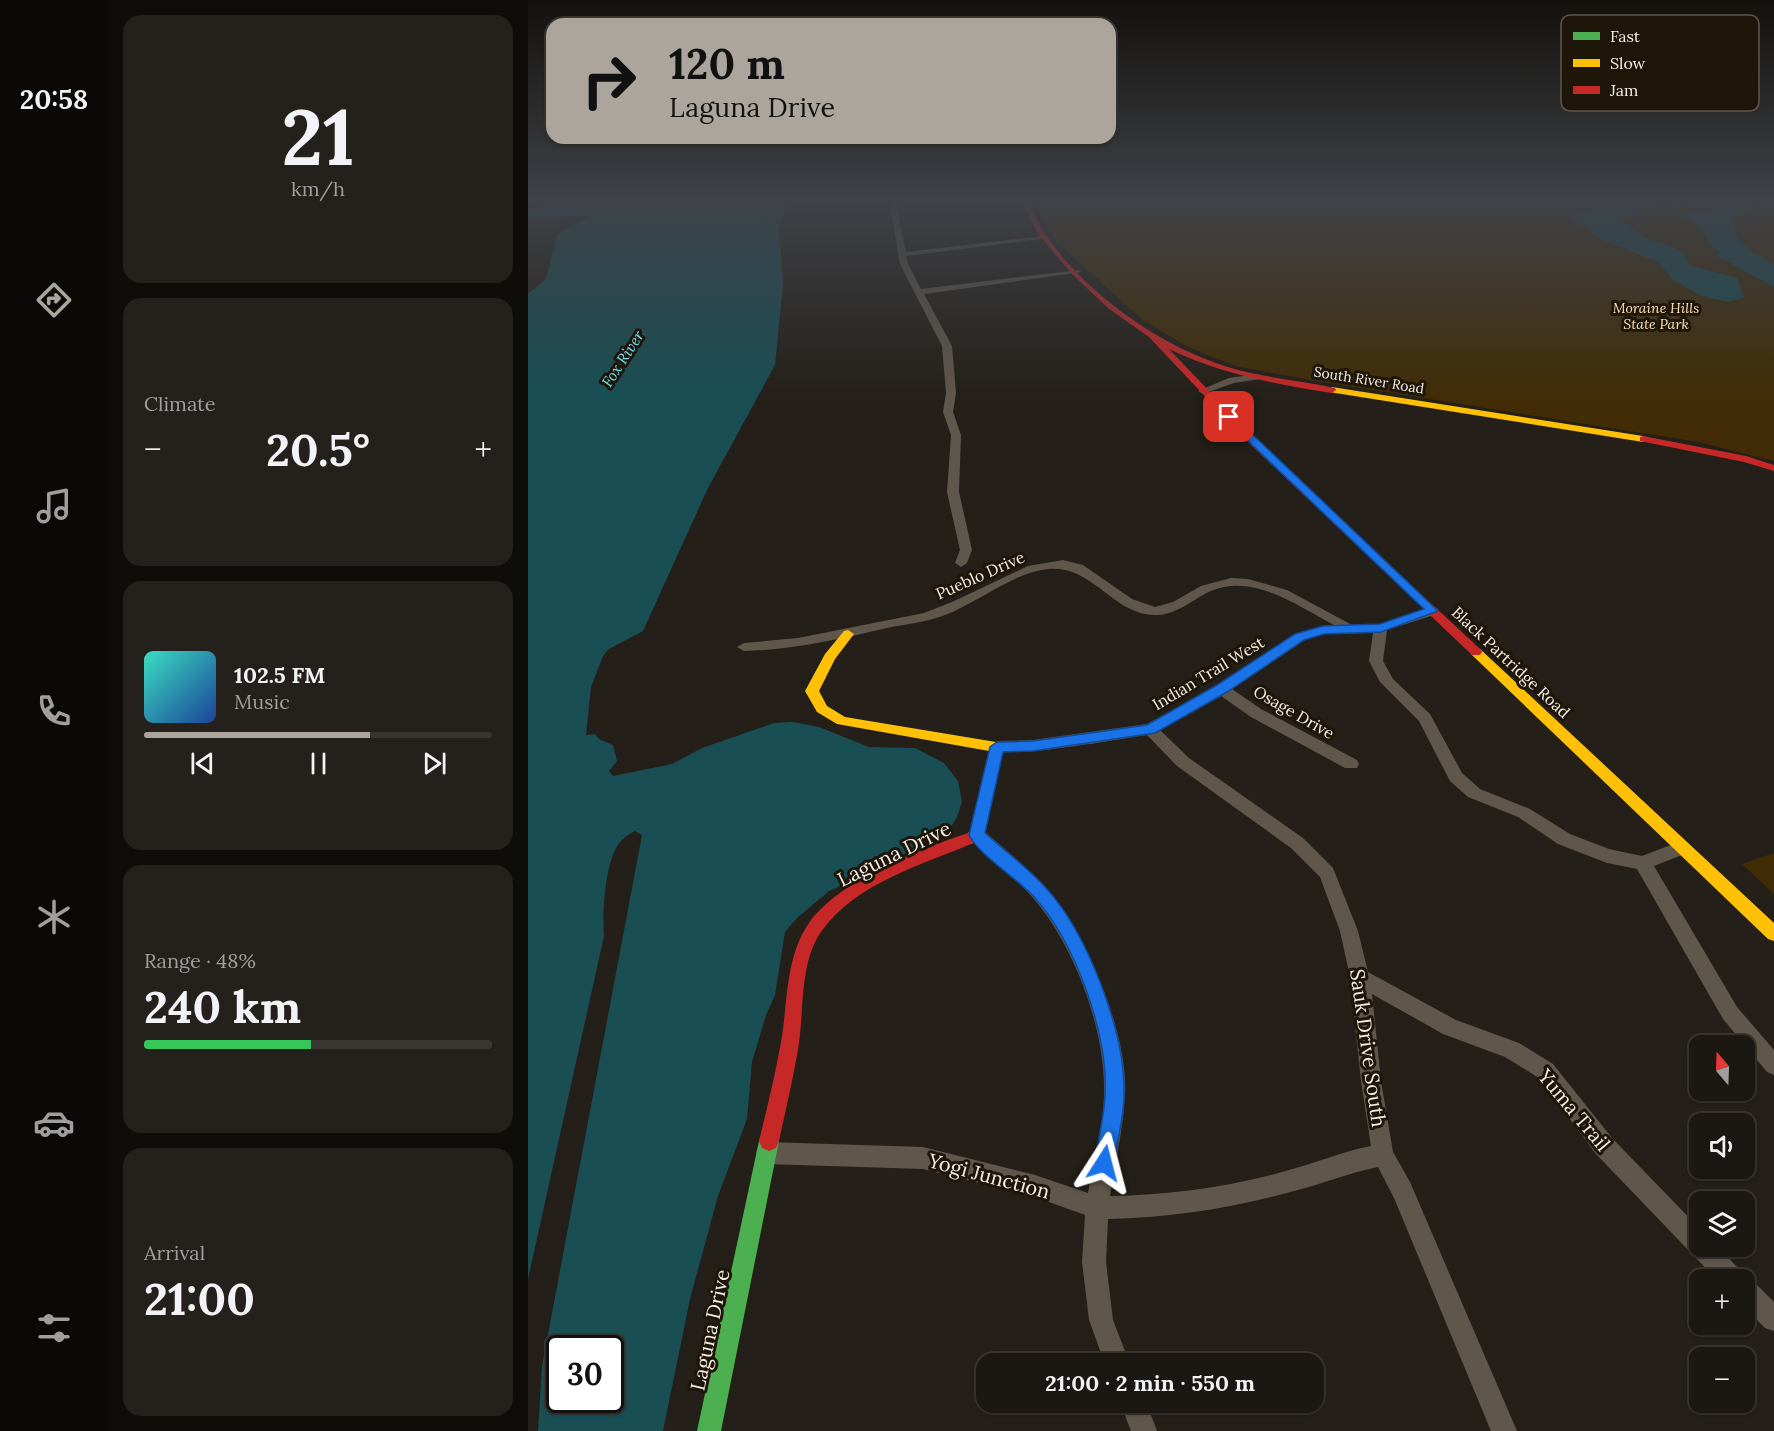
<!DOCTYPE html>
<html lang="en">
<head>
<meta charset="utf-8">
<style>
  :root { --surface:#1b1712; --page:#24201b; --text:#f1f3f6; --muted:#a09f9f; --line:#393632; --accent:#aba59d }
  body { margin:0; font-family:Lora,serif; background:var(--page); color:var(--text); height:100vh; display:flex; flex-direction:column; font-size:22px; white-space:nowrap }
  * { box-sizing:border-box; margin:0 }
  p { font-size:20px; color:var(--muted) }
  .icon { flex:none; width:33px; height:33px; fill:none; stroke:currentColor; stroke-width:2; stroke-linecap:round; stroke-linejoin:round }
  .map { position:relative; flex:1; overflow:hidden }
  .sheet { display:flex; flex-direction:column; gap:15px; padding:15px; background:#0f0d0a; width:420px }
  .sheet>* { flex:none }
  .hud { position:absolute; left:18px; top:18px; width:570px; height:126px; border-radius:18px; box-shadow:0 2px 4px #0004,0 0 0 2px var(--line); background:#aba59d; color:#111; overflow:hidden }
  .needle { width:39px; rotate:341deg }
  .controls { position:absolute; left:1161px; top:1035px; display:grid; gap:12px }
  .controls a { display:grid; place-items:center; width:66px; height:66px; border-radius:12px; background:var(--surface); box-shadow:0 2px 4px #0004,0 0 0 2px var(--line); font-size:30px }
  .speed { position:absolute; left:18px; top:1335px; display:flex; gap:12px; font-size:30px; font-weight:700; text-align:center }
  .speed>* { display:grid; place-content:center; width:78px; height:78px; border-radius:50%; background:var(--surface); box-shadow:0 2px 4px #0004,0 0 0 2px var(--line); line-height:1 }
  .speed .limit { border:3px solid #111; border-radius:9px; background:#fff; color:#111 }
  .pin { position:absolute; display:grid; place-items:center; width:51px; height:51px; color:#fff; margin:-26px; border-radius:12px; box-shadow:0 3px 9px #0006 }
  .me { position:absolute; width:66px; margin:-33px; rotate:9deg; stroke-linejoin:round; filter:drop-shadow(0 0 4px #0008) }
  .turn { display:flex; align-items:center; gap:21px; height:126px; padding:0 24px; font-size:27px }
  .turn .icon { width:78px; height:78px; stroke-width:2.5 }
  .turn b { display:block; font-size:42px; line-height:51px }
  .big { font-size:45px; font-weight:800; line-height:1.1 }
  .sheet .tile { flex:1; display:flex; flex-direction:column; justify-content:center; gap:9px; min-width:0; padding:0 21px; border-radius:18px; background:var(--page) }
  .sheet .dial { align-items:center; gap:0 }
  .dial b { font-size:78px; line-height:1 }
  .song { display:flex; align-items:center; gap:18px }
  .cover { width:72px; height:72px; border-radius:9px; background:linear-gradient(135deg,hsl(170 70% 55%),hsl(220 70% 35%)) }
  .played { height:6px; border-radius:3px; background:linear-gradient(90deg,var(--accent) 65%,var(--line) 65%) }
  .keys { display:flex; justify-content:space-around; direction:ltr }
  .heat { display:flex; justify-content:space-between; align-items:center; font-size:33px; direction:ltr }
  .charge { height:9px; border-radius:4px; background:linear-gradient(90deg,#34c759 48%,var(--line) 0) }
  .trip { position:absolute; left:448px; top:1353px; width:348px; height:60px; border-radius:18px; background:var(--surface); box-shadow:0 2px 4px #0004,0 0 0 2px var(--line); font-weight:800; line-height:60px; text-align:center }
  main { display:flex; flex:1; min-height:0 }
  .dock { display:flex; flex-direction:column; width:108px; justify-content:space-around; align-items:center; background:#0b0907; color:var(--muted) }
  .dock .icon { width:42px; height:42px }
  .dock .active { color:var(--accent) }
  .dock b { font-size:27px; color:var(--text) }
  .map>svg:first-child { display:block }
</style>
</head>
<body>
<main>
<nav class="dock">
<b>20:58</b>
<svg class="icon active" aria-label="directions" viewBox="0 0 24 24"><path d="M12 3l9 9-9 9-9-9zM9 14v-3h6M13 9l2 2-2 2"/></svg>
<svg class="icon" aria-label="music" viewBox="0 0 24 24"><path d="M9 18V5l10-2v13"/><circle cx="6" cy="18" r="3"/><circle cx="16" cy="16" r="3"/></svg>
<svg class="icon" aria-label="phone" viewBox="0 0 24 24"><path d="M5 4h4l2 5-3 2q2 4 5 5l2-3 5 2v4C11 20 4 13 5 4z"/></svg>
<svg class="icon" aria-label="climate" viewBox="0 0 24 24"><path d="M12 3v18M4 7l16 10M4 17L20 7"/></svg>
<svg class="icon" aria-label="car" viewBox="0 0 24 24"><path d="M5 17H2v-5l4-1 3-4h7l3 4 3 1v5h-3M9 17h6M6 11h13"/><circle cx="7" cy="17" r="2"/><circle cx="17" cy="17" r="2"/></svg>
<svg class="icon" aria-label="filters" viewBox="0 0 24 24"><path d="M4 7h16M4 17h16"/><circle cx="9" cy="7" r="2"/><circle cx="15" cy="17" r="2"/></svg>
</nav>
<section class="sheet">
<div class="tile dial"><b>21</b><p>km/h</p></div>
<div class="tile"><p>Climate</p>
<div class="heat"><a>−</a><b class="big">20.5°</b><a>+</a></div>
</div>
<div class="tile">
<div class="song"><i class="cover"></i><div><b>102.5 FM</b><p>Music</p></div></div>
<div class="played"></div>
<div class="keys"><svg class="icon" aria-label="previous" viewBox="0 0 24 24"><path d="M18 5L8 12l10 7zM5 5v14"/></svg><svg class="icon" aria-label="pause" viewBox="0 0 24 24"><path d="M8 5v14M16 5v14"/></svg><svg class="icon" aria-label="next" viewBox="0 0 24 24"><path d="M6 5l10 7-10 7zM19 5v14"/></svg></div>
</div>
<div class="tile"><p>Range · 48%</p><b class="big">240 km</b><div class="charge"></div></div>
<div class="tile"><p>Arrival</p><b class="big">21:00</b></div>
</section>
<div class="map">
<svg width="1246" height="1431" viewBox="0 0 1246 1431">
  <rect width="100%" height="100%" fill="#241f18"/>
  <!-- green -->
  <g fill="#412c06">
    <polygon points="504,199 1246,199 1246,461 1170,442 776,379 707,366 658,346 615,320 525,239"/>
    <polygon points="1246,853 1246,894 1214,864"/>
  </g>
  <!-- water -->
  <g fill="#194e55" fill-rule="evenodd">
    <path d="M 35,199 L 260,199 L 251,228 L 255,284 L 247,365 L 180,488 L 115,631 L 81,649 L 75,656 L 63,687 L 58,735 L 67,734 L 71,739 L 85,745 L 89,761 L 81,771 L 85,776 L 144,764 L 174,748 L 246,723 L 265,722 L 291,727 L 341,747 L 387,748 L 416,763 L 430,781 L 434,802 L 429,817 L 418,835 L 409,832 L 361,865 L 301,891 L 269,918 L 257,932 L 247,995 L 238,1015 L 224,1062 L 219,1119 L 190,1196 L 162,1299 L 135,1431 L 10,1431 L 14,1366 L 114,835 L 107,831 C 103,833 98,836 95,839 C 77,854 74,914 76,936 L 0,1279 L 0,294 L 18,279 L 29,234 L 64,215 L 0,220 L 0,209 ZM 32,1348 L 82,1348 L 82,1400 L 32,1400 Z"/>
    <path d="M 1094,199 L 1111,203 L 1108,206 L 1113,211 L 1107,216 L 1092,218 L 1092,221 C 1103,225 1109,234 1120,239 C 1136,246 1157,244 1160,265 L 1210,278 L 1216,298 L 1200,302 L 1174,296 L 1145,280 L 1130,262 L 1068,237 L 1063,231 L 1042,218 L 1042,215 L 1064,211 L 1064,206 L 1071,202 Z"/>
    <polygon points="1136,199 1183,199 1144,209 1122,202"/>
    <path d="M 1212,199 L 1234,200 L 1221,212 L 1204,218 C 1205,243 1228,253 1246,265 L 1246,287 L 1189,256 L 1192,252 L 1179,243 L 1180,236 L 1164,220 L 1153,215 L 1206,206 Z"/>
  </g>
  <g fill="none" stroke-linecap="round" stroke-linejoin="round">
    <!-- street -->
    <g fill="#60574c" fill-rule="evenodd">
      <polygon points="361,199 367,199 378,252 517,236 521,238 378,256 380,264 393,289 550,270 554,272 396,294 424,346 428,393 425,412 433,435 431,492 444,550 439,563 433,567 427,563 432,550 419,492 423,435 415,412 418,393 414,346 372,264"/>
      <polygon points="729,374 732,375 732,379 706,383 675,394 670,391 701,378"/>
      <path d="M 535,560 L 555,565 L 604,599 L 627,607 L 645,602 L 673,586 L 703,578 L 720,579 L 759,590 L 824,625 L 852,624 L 899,608 L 909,608 L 911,611 L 909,614 L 859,630 L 855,661 L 865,679 L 902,714 L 934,773 L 952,789 L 1002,809 L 1042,834 L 1081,849 L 1114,856 L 1153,841 L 1159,843 L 1162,848 L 1159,853 L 1126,866 L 1209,1007 L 1246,1050 L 1246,1075 L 1239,1072 L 1195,1019 L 1109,869 L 1079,863 L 1030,844 L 990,817 L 940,797 L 922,781 L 891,721 L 852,682 L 841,661 L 845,633 L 796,634 L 777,640 L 704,689 L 733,709 L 829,760 L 831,764 L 829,768 L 817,768 L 723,717 L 693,696 L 632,730 L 661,758 L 775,838 L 805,868 L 830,931 L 840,972 L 928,1020 L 991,1043 L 1025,1064 L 1084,1138 L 1172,1229 L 1172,1246 L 1189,1246 L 1214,1272 L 1217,1279 L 1225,1281 L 1246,1302 L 1246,1331 L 1237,1328 L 1216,1307 L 1216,1280 L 1189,1280 L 1068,1154 L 1011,1078 L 977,1057 L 915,1034 L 844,994 L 853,1081 L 865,1152 L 882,1182 L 989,1431 L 963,1431 L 866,1198 L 850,1167 C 820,1173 794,1184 766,1191 C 706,1208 642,1218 580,1219 L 578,1262 L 585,1320 L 602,1364 L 577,1364 L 561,1320 L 554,1262 L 557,1215 L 507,1197 L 395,1169 L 239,1164 L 231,1161 L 228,1153 L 231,1145 L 239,1142 L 395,1147 L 507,1175 L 560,1193 C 565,1163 576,1124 576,1094 C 578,1031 547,947 506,899 C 488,878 464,859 443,840 L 441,835 L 443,830 L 449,828 L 455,830 C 476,849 501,868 519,889 C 559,936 601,1035 597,1096 C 595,1130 587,1163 582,1196 C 643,1195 709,1186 768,1168 C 793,1161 817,1151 843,1146 L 833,1081 L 822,977 L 812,931 L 792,877 L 763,848 L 649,766 L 619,735 C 596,738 470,762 461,747 L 469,741 L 505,740 L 619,724 L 689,686 L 767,634 L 795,626 L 806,625 C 770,606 726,573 683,591 C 665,599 650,614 630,615 C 586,617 565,564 520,569 C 486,572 449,603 417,615 C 398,622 379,624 359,628 C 311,639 265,650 216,651 L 209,647 L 216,643 L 270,638 L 396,613 L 424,602 L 500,566 Z"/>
      <polygon points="592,1402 618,1402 629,1431 603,1431"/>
    </g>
    <!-- fast -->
    <polygon fill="#4caf50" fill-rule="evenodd" points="241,1131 248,1134 251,1141 193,1431 169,1431 231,1141 234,1134"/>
    <!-- slow -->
    <g fill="#ffc107" fill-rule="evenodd">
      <polygon points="804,387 1115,436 1120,439 1115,442 801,392 800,390"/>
      <polygon points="320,630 326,634 307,659 291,691 299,706 317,717 474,743 476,747 454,839 443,844 438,842 435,838 442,831 461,751 309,724 289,712 277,691 297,654 316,631"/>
      <polygon points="948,648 952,649 1246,923 1246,941 1240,939 944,655 942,652"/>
    </g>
    <!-- jam -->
    <g fill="#c62828" fill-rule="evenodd">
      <path d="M 493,199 L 499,199 C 505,211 510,224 518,235 C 557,293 633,347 700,367 C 735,378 771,380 807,388 L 808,390 L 804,393 C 747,384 693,374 641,349 L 729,441 L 952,649 L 954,652 L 952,655 L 944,655 L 723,445 L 621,337 L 580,308 L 544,274 L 510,234 Z"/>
      <polygon points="1115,436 1218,456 1246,465 1246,471 1216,462 1112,441 1112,437"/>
      <path d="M 443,832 L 448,834 L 451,838 L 448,842 C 396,864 327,883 293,932 C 272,962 276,1008 271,1043 C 266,1076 258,1108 251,1141 L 248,1148 L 241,1151 L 234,1148 L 231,1141 C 239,1108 247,1076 253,1042 C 260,1003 257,957 281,923 C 311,880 394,848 443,832 Z"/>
    </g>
  </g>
  <!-- sky -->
  <linearGradient id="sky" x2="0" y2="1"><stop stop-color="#14110d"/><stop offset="0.5" stop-color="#3f4248"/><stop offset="1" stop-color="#3f4248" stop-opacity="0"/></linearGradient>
  <rect width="1246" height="399" fill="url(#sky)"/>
  <!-- route -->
  <path fill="#1a73e8" stroke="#114b97" stroke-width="1.5" d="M 697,415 L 704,415 L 910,611 L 853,632 L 796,634 L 776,640 L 699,692 L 627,733 L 505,751 L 475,752 L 457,833 C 477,851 500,868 518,888 C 560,934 598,1034 596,1095 C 596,1118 589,1141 586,1163 L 583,1170 L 576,1173 L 569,1170 L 566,1163 C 570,1141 576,1118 577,1096 C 581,1035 547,943 507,898 C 490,879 452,856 441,835 L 462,747 L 469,742 L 505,741 L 619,725 L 689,685 L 767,634 L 795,626 L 852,624 L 896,609 L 697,419 Z"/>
  <g text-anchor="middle" stroke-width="6" stroke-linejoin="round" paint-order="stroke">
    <!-- far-park labels -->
    <g font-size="14" font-style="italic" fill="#fde0b6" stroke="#1f160a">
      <text x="1128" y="313">Moraine Hills<tspan x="1128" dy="16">State Park</tspan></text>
    </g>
    <!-- far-street labels -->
    <g font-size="14" fill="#f4ede5" stroke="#1f160a">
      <text transform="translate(841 380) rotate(9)" y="5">South River Road</text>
    </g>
    <!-- far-water labels -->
    <g font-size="15" font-style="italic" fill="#6fe1f0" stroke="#1f160a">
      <text transform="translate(95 359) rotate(-57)" y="5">Fox River</text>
    </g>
    <!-- street labels -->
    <g font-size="16" fill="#f4ede5" stroke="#1f160a">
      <text transform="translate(452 575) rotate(-24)" y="6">Pueblo Drive</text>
      <text transform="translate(983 662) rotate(43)" y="6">Black Partridge Road</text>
      <text transform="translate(680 673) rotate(-31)" y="6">Indian Trail West</text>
      <text transform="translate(766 712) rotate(30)" y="6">Osage Drive</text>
    </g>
    <!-- near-street labels -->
    <g font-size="20" fill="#f4ede5" stroke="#1f160a">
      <text transform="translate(366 854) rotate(-26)" y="7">Laguna Drive</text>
      <text transform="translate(840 1048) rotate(82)" y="7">Sauk Drive South</text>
      <text transform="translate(1046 1110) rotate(50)" y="7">Yuma Trail</text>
      <text transform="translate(461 1176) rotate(15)" y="7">Yogi Junction</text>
      <text transform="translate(182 1330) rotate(-78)" y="7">Laguna Drive</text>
    </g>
  </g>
  <!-- legend -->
  <rect x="1033" y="15" width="198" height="96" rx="9" fill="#1f160a" stroke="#5f564c" stroke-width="1.5"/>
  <rect x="1045" y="32" width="27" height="8" fill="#4caf50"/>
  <rect x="1045" y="59" width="27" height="8" fill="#ffc107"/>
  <rect x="1045" y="86" width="27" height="8" fill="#c62828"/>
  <g font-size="16" fill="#f4ede5">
    <text x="1082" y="42">Fast</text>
    <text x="1082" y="69">Slow</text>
    <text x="1082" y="96">Jam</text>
  </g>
</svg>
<div class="controls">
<a><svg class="needle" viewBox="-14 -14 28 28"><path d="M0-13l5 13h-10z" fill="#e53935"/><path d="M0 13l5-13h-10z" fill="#a09f9f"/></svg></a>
<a><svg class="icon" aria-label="sound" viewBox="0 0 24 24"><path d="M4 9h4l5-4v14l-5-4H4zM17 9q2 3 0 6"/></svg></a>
<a><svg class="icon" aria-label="layers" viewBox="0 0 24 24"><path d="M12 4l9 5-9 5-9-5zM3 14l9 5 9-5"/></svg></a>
<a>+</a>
<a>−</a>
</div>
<div class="speed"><div class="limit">30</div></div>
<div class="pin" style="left:701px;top:417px;background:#d93025"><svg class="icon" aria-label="arrive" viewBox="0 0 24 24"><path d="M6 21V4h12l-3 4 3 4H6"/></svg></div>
<svg class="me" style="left:576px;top:1163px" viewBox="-20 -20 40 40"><path d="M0-17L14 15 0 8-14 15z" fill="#1a73e8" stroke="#fff" stroke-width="4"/></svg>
<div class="trip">21:00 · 2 min · 550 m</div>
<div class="hud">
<div class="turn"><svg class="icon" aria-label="right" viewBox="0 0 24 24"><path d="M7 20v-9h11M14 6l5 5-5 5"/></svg><div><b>120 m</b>Laguna Drive</div></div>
</div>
</div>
</main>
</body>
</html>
